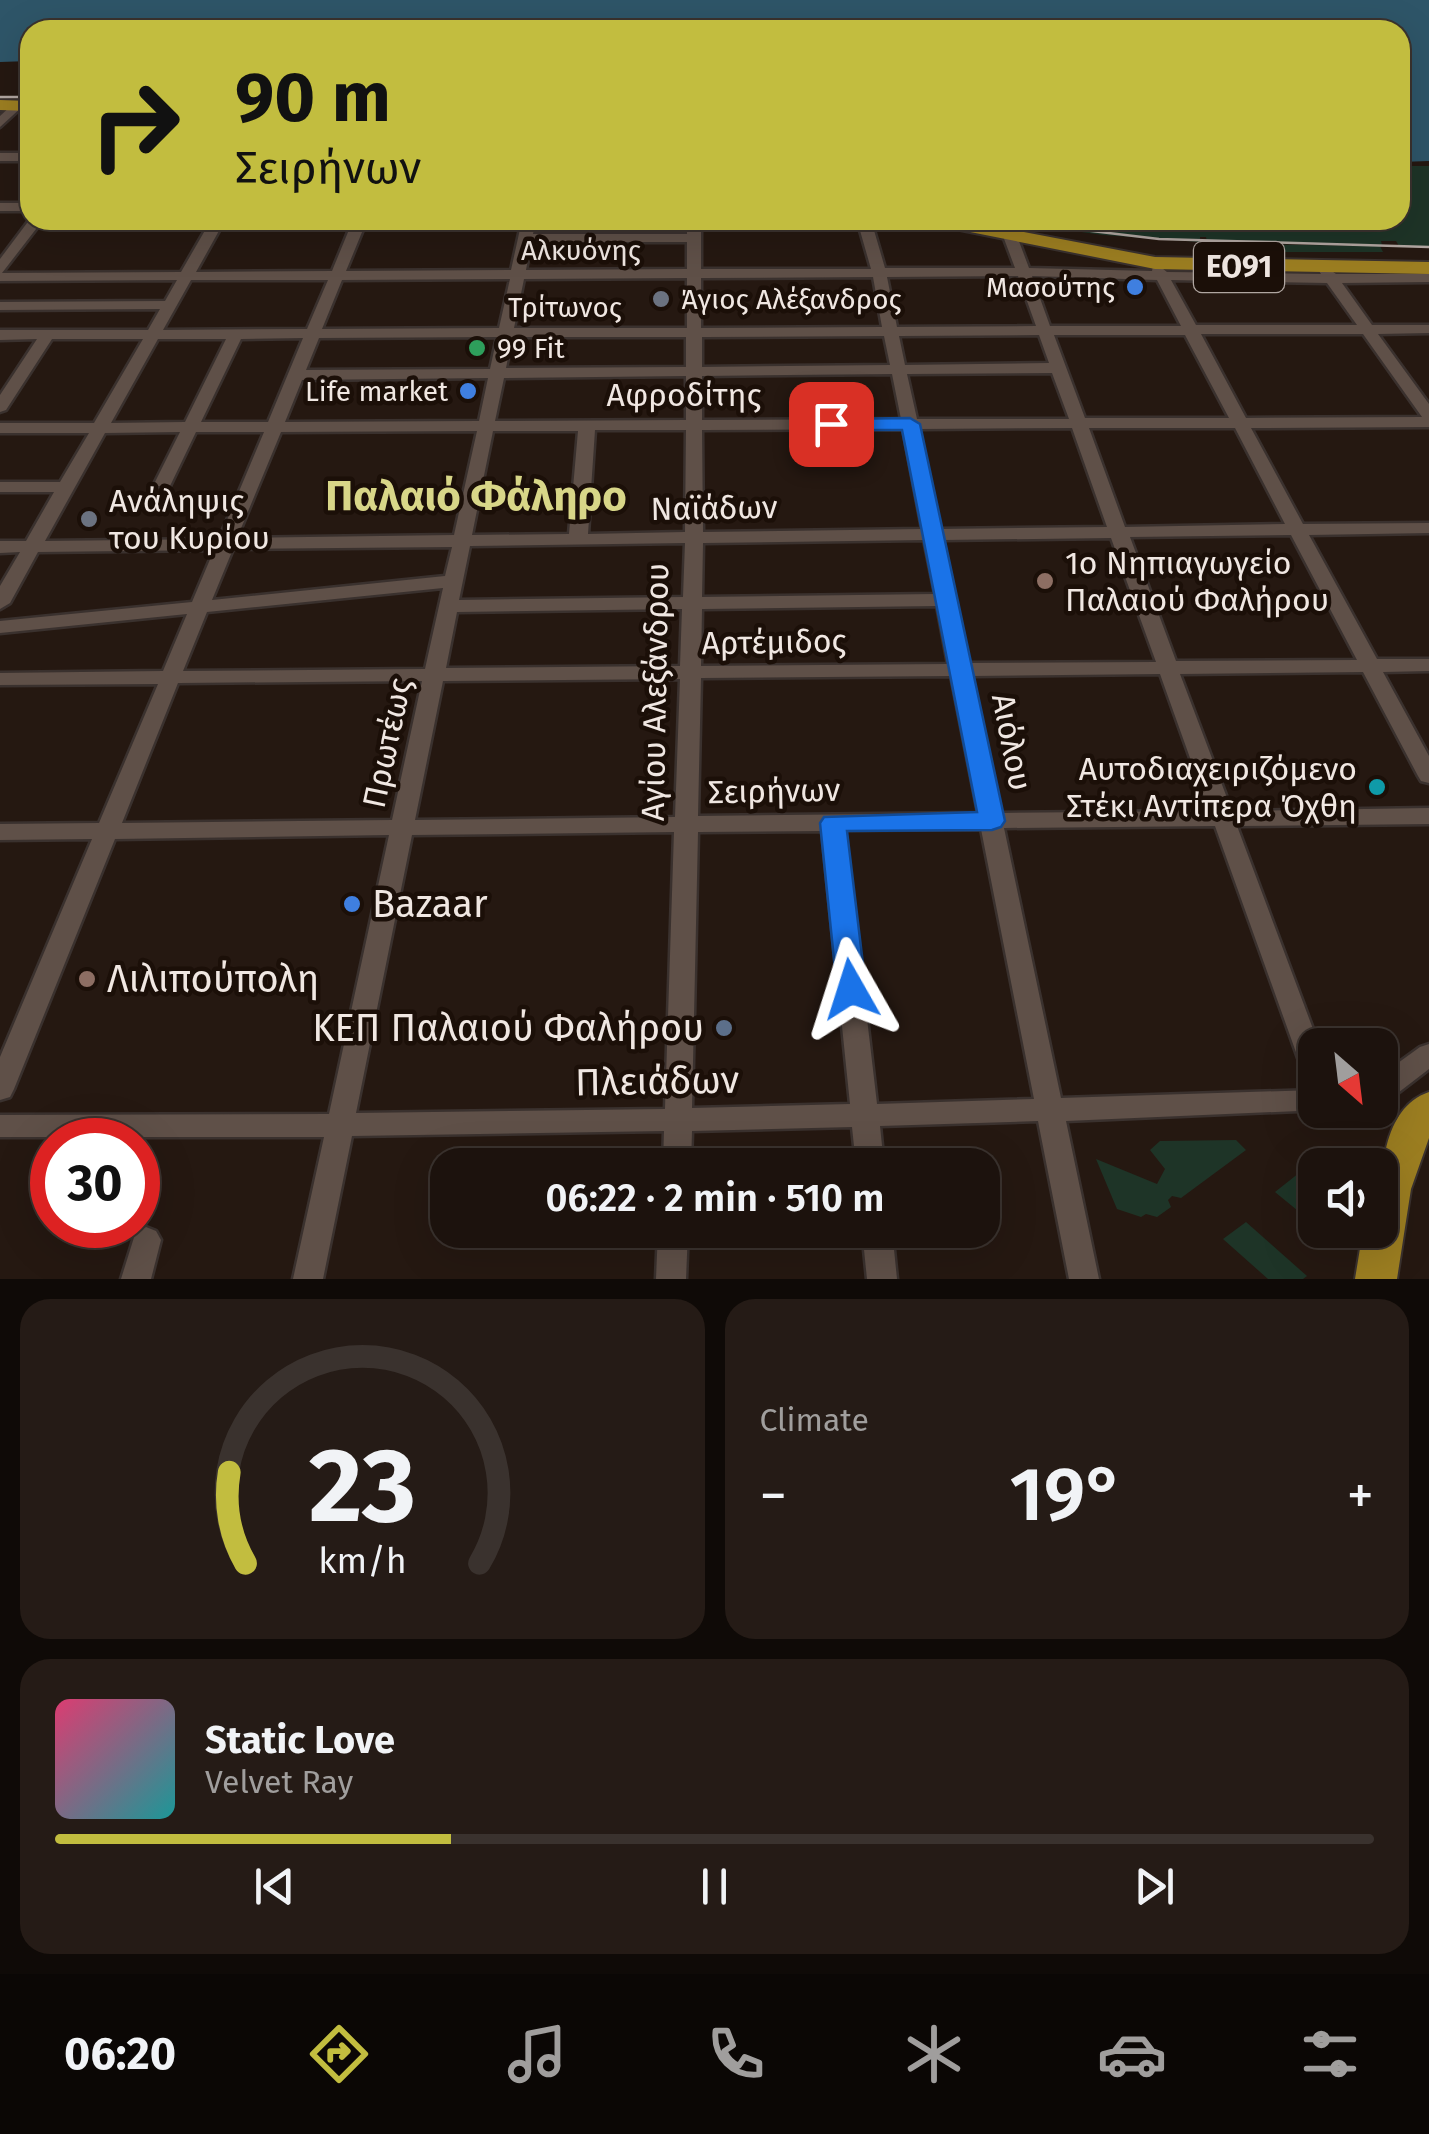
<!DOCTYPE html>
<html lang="en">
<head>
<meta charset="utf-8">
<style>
  :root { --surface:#1c120d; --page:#251b16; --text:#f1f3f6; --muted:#a09e9d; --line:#3a322e; --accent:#c2bd3f }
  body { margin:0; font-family:"Fira Sans",sans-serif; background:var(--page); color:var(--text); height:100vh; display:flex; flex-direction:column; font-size:38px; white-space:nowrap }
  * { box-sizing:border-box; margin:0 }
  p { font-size:32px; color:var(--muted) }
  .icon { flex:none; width:55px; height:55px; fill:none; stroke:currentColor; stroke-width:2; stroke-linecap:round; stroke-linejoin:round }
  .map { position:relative; height:1279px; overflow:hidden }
  .sheet { display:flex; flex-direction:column; gap:20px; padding:20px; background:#0f0a07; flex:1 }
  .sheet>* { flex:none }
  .hud { position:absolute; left:20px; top:20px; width:1390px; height:210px; border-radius:30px; box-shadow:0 10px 40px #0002,0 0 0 2px var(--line); background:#c2bd3f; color:#111; overflow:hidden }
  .needle { width:65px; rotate:152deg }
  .controls { position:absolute; left:1298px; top:1028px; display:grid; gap:20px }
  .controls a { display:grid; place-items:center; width:100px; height:100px; border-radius:20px; background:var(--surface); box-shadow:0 10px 40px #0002,0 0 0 2px var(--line); font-size:50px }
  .speed { position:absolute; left:30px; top:1118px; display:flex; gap:20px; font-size:50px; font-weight:700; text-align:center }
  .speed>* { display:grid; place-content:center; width:130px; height:130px; border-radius:50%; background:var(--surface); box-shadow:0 10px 40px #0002,0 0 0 2px var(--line); line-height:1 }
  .speed .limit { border:15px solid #d22; background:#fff; color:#111 }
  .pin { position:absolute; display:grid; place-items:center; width:85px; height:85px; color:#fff; margin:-42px; border-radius:20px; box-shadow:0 5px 15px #0006 }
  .me { position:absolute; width:110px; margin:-55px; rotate:354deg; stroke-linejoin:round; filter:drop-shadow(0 0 8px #0008) }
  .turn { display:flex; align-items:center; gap:35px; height:210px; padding:0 50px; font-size:45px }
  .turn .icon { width:130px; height:130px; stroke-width:2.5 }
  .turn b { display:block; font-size:70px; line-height:85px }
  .big { font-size:75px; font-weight:600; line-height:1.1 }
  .sheet .tile { flex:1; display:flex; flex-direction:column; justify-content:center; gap:15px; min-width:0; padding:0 35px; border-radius:30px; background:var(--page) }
  .sheet .dial { align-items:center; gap:0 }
  .dial svg { height:260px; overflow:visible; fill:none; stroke:var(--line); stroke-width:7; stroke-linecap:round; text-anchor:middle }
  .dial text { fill:var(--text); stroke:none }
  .song { display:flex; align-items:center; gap:30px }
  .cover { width:120px; height:120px; border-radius:15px; background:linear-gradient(135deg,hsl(340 70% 55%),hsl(180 70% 35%)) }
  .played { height:10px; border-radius:5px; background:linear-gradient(90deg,var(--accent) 30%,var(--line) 30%) }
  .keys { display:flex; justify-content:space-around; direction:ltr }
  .heat { display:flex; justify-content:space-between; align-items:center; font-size:55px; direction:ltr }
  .sheet .tiles { flex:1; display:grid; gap:20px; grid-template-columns:1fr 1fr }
  .tile:last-child { grid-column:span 2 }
  .trip { position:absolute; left:430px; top:1148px; width:570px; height:100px; border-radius:30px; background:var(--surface); box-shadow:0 10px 40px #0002,0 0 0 2px var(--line); font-weight:600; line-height:100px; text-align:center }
  .tabs { display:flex; height:160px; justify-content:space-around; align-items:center; background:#0b0705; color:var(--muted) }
  .tabs .icon { width:70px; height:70px }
  .tabs .on { color:var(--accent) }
  .tabs b { font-size:45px; color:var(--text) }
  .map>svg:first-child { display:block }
</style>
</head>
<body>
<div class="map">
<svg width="1429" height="1279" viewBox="0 0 1429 1279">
  <rect width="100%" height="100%" fill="#251811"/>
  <!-- green -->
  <g fill="#1e3427">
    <polygon points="1400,166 1429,166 1429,247 1399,246 1396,241 1381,241 1382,245 1207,242 1206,237 1200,237 1200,242 1103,235 994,220 1400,220"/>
    <polygon points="1221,244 1380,246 1383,252 1209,252 1208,248 1221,248"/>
    <polygon points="1236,1140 1246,1150 1181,1198 1172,1196 1168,1200 1171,1207 1157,1217 1146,1214 1141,1217 1117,1209 1096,1159 1157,1184 1165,1169 1150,1150 1160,1141"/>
    <polygon points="1323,1154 1336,1165 1315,1165 1315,1206 1303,1215 1275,1192"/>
    <polygon points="1246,1222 1307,1276 1303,1279 1268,1279 1223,1239"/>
  </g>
  <!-- water -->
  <polygon fill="#2e5568" points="0,0 1429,0 1429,161 1400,162 1400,30 30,30 30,61 0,62"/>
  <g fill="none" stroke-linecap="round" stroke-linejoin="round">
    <defs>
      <g id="minor">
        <polygon points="13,104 23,106 0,127 0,116"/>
        <rect x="0" y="153" width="30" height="8"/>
        <rect x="0" y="203" width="30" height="8"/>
        <path d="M 30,219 L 43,220 L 2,273 L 181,272 L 211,220 L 225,220 L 196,272 L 332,271 L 353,220 L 367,220 L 346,271 L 511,270 L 522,220 L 536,220 L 533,234 L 687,234 L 687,220 L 701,220 L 701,269 L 871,269 L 857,220 L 871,220 L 885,268 L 1015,268 L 1003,236 L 1010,232 L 1017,236 L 1029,268 L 1152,271 L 1153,266 L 1158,265 L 1167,272 L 1321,274 L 1319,271 L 1326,267 L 1336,274 L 1429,274 L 1429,282 L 1342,283 L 1372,325 L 1429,325 L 1429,333 L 1378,334 L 1429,404 L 1429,427 L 1251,428 L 1303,524 L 1429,523 L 1429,533 L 1309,535 L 1377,659 L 1429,659 L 1429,671 L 1383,672 L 1429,756 L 1429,783 L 1421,781 L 1418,776 L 1363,672 L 1180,674 L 1232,811 L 1429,808 L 1429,824 L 1237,826 L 1319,1045 L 1315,1045 L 1315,1080 L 1305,1077 L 1302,1069 L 1215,826 L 1004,828 L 1061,1098 L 1315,1090 L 1315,1110 L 1321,1110 L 1066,1121 L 1099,1279 L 1069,1279 L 1038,1121 L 880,1126 L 884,1165 L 856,1165 L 852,1127 L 692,1131 L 691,1165 L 663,1165 L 664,1131 L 352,1136 L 323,1279 L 293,1279 L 324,1137 L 0,1137 L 0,1115 L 329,1114 L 389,835 L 115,839 L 14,1089 L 10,1097 L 0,1100 L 0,1057 L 92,839 L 0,840 L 0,824 L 99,823 L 158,684 L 0,685 L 0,673 L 163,671 L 187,614 L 0,633 L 0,621 L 192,602 L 214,550 L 38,552 L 10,603 L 0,609 L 0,586 L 20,552 L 0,553 L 0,541 L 26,541 L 54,492 L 0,492 L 0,482 L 60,482 L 89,433 L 0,433 L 0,423 L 94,423 L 143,339 L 52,339 L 6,410 L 0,412 L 0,395 L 37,339 L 0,340 L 0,330 L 148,330 L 160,309 L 0,310 L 0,302 L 165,301 L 177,280 L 0,281 L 0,259 ZM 531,242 L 687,242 L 687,269 L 526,270 ZM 1018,276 L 1036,326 L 897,327 L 887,277 ZM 1032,276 L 1157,280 L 1181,326 L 1050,326 ZM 873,277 L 882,327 L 701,328 L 701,278 ZM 687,278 L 687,328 L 514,328 L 524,279 ZM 510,279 L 499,328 L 322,329 L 342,280 ZM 191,280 L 328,280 L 307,329 L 163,330 ZM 1171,280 L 1327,283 L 1357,325 L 1196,325 ZM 1201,334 L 1363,334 L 1422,417 L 1246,418 ZM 1039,335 L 1049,363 L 905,365 L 899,336 ZM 1054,335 L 1185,335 L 1229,418 L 1085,418 ZM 884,336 L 890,365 L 702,367 L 702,337 ZM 497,337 L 490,369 L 306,370 L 319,338 ZM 512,337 L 686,337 L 686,367 L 506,368 ZM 303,338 L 268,422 L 201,422 L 241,339 ZM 158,339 L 226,339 L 185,422 L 111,423 ZM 1052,373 L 1069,419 L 917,419 L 907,374 ZM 892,374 L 901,419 L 702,420 L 702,376 ZM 686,376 L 686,420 L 495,421 L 504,378 ZM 488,378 L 479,421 L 285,422 L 302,380 ZM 1072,428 L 1107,527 L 940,529 L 919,429 ZM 1089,428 L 1235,428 L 1285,524 L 1125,527 ZM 903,429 L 922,529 L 703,532 L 702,430 ZM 595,430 L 686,430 L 685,532 L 588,534 ZM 477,431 L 454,535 L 237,538 L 281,432 ZM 493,431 L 578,431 L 569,534 L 472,535 ZM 180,432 L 155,482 L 158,486 L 170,486 L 196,432 L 264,432 L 219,539 L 45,541 L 105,433 ZM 1291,535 L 1357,660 L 1176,661 L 1130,537 ZM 1111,538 L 1156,662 L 969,663 L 943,540 ZM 924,540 L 935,594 L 702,597 L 703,543 ZM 685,543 L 683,597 L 459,600 L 470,546 ZM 452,547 L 445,576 L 212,600 L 233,549 ZM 443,588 L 425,669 L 183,671 L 207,612 ZM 937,606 L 948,664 L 701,666 L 702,609 ZM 682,609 L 680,666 L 446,668 L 457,612 ZM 1160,674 L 1209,811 L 1000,813 L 971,676 ZM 951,676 L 978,813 L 698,816 L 701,678 ZM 680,679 L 675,817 L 415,820 L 443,681 ZM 422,681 L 392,820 L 122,823 L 178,683 ZM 981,829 L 1034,1099 L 877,1104 L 845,830 ZM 822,831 L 850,1104 L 692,1108 L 698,832 ZM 674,832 L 665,1109 L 356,1113 L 412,835 Z"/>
        <polygon points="1429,1044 1429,1069 1390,1099 1380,1102 1380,1076 1420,1047"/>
        <polygon points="146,1227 156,1231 161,1240 151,1279 121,1279 136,1231"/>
        <polygon points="658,1230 688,1230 686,1279 656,1279"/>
        <polygon points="862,1230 892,1230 897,1279 867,1279"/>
      </g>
      <g id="highway">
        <polygon points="0,100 30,101 30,111 0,110"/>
        <polygon points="926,220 961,220 1155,257 1429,262 1429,274 1155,269 935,225"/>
        <path d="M 1429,1092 L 1429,1138 L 1411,1189 L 1397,1279 L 1355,1279 L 1363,1230 L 1380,1230 C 1380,1187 1378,1109 1429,1092 Z"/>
      </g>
    </defs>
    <!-- minor casing -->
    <use href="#minor" stroke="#3a312e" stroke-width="5"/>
    <!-- highway casing -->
    <use href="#highway" stroke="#3a312e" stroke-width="4"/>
    <!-- minor -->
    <use href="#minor" fill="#5f5048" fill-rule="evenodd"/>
    <!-- highway -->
    <use href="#highway" fill="#9c7e21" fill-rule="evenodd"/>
    <!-- tram -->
    <g stroke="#b1a6a1" stroke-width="2.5">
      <polyline points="0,97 30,97"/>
      <polyline points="999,220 1159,239 1429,247"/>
    </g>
  </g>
  <!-- route -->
  <polygon fill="#1a73e8" stroke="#114b97" stroke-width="2.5" points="910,418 920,424 1005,821 1001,827 992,830 847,831 866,989 862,997 851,1000 841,997 837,989 820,823 824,817 977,812 902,430 831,430 822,424 831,419"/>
  <!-- markers -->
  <g fill="#3f7fe0" stroke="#1b0f08" stroke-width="4">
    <circle cx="1135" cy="287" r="10"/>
    <circle cx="468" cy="391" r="10"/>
    <circle cx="352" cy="904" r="10"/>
  </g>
  <g fill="#6b7280" stroke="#1b0f08" stroke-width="4">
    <circle cx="661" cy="299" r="10"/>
    <circle cx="89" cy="519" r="10"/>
  </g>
  <circle fill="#2e9e5b" stroke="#1b0f08" stroke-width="4" cx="477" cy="348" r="10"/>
  <g fill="#8d6e63" stroke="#1b0f08" stroke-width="4">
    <circle cx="1045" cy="581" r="10"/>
    <circle cx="87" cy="979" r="10"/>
  </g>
  <circle fill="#0f9aa8" stroke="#1b0f08" stroke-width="4" cx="1377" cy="787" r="10"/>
  <circle fill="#5c6f8a" stroke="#1b0f08" stroke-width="4" cx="724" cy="1028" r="10"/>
  <g text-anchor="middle" stroke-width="9" stroke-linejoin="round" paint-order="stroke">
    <!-- far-street labels -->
    <g font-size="28" fill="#f0e7e2" stroke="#1b0f08">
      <text x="581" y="260">Αλκυόνης</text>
      <text x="565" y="317">Τρίτωνος</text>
    </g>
    <!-- far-poi labels -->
    <g font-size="28" fill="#f0e7e2" stroke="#1b0f08" text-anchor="end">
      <text x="1115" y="297">Μασούτης</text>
      <text x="681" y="309" text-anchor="start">Άγιος Αλέξανδρος</text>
      <text x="497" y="358" text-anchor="start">99 Fit</text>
      <text x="448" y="401">Life market</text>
    </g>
    <!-- shield labels -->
    <rect fill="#1b0f08" stroke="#b0a6a1" stroke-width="2.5" x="1194" y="242" width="90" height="50" rx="8"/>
    <g font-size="30" font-weight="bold" fill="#f0e7e2">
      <text x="1239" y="277">ΕΟ91</text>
    </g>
    <!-- street labels -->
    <g font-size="32" fill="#f0e7e2" stroke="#1b0f08">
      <text x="684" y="406">Αφροδίτης</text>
      <text transform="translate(714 508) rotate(-1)" y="11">Ναϊάδων</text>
      <text transform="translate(774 642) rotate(-1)" y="11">Αρτέμιδος</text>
      <text transform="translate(655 692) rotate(-89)" y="11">Αγίου Αλεξάνδρου</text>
      <text transform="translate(1012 742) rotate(79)" y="11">Αιόλου</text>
      <text transform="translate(387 743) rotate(-78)" y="11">Πρωτέως</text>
      <text transform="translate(774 791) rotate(-1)" y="11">Σειρήνων</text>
    </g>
    <!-- poi labels -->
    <g font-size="32" fill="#f0e7e2" stroke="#1b0f08" text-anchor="start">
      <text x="109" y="512">Ανάληψις<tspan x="109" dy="37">του Κυρίου</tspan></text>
      <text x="1065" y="574">1ο Νηπιαγωγείο<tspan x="1065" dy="37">Παλαιού Φαλήρου</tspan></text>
      <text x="1357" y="780" text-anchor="end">Αυτοδιαχειριζόμενο<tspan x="1357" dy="37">Στέκι Αντίπερα Όχθη</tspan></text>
    </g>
    <!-- near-poi labels -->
    <g font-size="38" fill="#f0e7e2" stroke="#1b0f08" text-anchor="start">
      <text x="372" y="917">Bazaar</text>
      <text x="107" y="992">Λιλιπούπολη</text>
      <text x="704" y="1041" text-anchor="end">ΚΕΠ Παλαιού Φαλήρου</text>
    </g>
    <!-- near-street labels -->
    <g font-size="38" fill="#f0e7e2" stroke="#1b0f08">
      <text transform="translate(657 1081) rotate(-1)" y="13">Πλειάδων</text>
    </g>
    <!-- district labels -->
    <g font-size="42" font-weight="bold" fill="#d8d688" stroke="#1b0f08">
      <text x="476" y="510">Παλαιό Φάληρο</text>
    </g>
  </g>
</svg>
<div class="controls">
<a><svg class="needle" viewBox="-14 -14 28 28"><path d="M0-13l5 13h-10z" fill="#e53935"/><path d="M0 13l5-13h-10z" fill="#a09e9d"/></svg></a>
<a><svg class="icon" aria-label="sound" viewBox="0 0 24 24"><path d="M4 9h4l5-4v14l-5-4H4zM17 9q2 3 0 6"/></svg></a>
</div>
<div class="speed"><div class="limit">30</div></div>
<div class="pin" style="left:831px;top:424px;background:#d93025"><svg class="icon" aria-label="arrive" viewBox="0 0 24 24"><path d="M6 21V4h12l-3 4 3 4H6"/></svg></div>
<svg class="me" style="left:851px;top:989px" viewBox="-20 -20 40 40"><path d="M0-17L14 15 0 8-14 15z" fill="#1a73e8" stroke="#fff" stroke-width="4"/></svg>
<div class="trip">06:22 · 2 min · 510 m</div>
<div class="hud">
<div class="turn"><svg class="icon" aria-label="right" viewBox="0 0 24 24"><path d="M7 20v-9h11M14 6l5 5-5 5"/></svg><div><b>90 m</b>Σειρήνων</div></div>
</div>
</div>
<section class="sheet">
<div class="tiles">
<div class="tile dial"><svg viewBox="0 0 100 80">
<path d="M14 69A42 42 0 1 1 86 69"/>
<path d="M14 69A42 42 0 0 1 9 41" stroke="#c2bd3f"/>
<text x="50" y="56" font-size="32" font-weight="700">23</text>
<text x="50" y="72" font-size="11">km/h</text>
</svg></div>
<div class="tile"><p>Climate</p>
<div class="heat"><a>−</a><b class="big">19°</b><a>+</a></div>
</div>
<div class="tile">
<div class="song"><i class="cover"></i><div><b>Static Love</b><p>Velvet Ray</p></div></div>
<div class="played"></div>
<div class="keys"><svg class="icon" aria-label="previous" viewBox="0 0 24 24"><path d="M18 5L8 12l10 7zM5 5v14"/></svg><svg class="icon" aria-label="pause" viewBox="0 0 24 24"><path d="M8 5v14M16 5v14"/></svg><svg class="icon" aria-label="next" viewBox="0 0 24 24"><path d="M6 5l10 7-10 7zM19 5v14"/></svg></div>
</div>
</div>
</section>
<nav class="tabs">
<b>06:20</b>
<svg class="icon on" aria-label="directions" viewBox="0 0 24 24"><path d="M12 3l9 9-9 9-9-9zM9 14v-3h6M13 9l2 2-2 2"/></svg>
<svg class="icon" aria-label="music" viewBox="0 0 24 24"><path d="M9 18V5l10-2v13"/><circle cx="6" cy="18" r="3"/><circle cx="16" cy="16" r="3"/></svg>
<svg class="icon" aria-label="phone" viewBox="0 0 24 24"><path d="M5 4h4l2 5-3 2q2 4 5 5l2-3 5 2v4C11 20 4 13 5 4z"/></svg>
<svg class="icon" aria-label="climate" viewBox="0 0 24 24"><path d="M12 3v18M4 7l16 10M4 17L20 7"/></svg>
<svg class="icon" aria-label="car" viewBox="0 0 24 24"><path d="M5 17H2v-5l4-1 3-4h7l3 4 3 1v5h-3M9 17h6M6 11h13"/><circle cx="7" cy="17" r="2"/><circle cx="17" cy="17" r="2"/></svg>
<svg class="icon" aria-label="filters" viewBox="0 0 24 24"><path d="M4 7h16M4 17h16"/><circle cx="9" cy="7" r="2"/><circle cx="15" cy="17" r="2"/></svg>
</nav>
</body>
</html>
